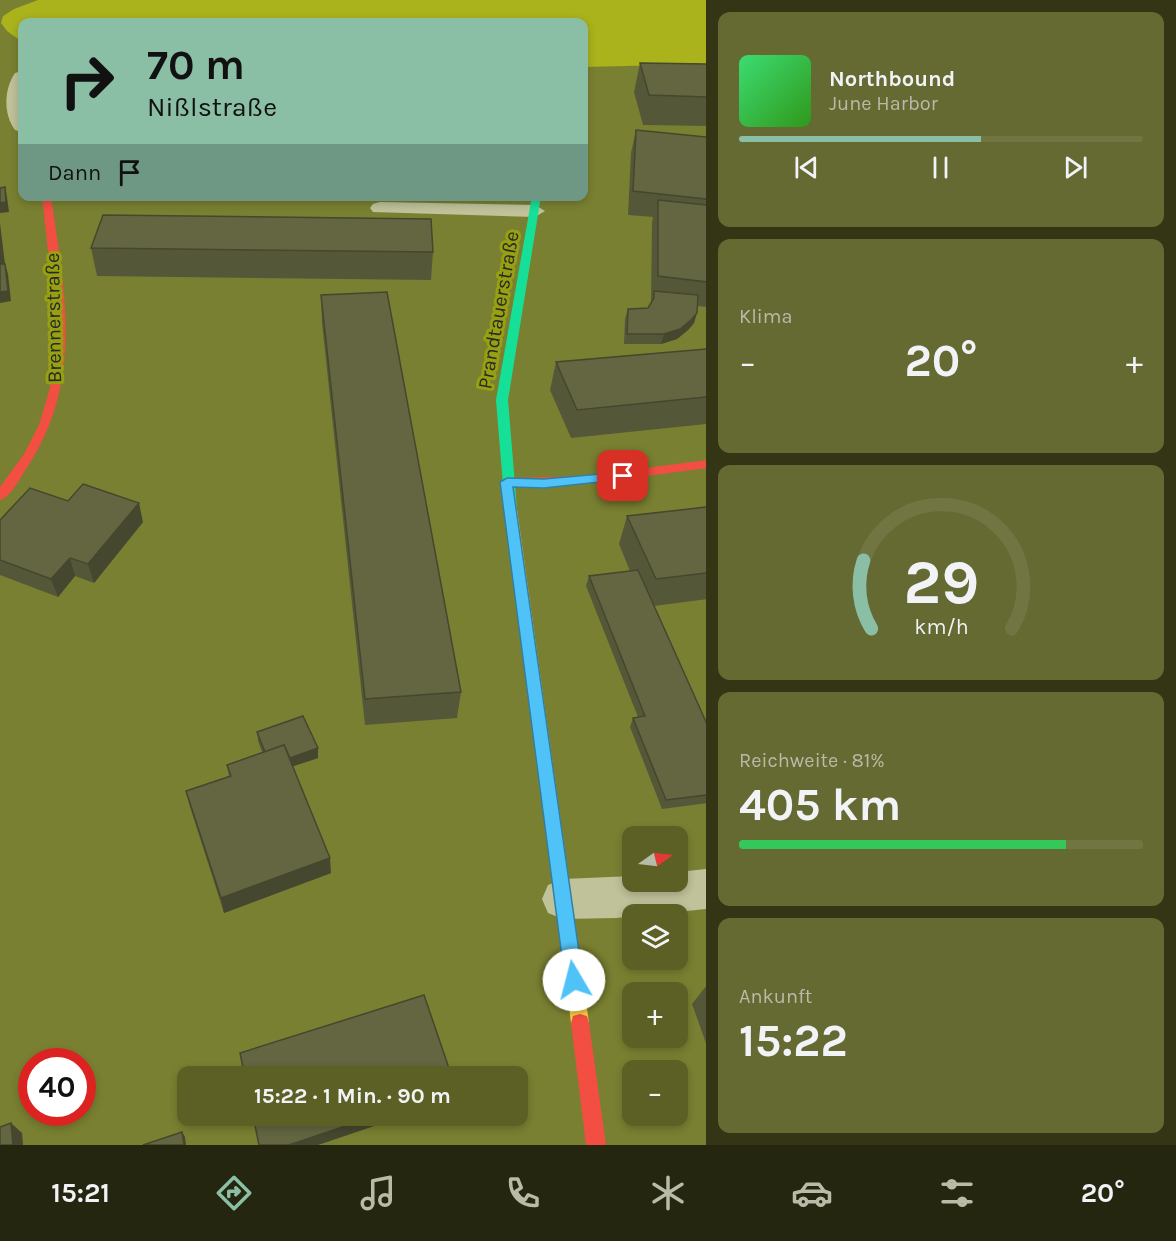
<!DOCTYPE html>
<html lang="de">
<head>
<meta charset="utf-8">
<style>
  :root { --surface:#5c6025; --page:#656932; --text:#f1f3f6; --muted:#b8bba7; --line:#717542; --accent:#8abfa5 }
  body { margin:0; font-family:Karla,sans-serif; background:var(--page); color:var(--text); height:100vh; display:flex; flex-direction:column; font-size:22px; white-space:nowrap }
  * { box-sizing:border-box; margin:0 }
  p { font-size:20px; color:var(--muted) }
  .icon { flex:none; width:33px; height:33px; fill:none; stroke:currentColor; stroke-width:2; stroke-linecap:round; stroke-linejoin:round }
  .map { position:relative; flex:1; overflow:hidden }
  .drawer { display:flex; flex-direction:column; gap:12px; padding:12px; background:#333514; width:470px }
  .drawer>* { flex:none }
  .guide { position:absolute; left:18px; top:18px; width:570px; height:183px; border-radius:12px; box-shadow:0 3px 9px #0003; background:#8abfa5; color:#111; overflow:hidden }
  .needle { width:39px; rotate:76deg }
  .buttons { position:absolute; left:622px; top:826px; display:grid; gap:12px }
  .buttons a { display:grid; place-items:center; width:66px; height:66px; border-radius:12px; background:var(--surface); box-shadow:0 3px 9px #0003; font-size:30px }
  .speed { position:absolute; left:18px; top:1048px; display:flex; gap:12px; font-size:30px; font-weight:700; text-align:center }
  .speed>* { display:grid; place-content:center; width:78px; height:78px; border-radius:50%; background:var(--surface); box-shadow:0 3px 9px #0003; line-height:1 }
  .speed .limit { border:9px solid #d22; background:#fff; color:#111 }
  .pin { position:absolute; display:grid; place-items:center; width:51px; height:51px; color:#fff; margin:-26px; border-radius:12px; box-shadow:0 3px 9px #0006 }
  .me { position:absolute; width:66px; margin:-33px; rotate:352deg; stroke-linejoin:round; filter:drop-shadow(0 0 4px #0008) }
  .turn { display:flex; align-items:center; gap:21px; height:126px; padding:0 30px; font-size:27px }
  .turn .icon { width:78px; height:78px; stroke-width:2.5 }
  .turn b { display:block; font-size:42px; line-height:51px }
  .then { display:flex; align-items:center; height:57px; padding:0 30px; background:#0003; gap:12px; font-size:22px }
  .big { font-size:45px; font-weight:700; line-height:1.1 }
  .drawer .card { flex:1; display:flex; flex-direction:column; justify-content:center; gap:9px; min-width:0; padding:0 21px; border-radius:12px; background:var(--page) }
  .drawer .dial { align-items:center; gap:0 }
  .dial svg { height:156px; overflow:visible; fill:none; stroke:var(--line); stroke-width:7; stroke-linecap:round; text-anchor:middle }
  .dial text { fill:var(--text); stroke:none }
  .song { display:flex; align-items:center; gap:18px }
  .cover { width:72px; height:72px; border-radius:9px; background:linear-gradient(135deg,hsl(140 70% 55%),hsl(110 70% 35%)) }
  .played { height:6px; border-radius:3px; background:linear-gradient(90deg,var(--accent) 60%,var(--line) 60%) }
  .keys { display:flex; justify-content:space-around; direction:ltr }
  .heat { display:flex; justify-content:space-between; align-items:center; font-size:33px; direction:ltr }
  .charge { height:9px; border-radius:4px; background:linear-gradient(90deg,#34c759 81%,var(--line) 0) }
  .trip { position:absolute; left:177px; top:1066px; width:351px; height:60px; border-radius:12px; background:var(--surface); box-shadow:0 3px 9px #0003; font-weight:700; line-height:60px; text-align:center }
  .tab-bar { display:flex; height:96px; justify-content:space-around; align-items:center; background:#25260f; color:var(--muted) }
  .tab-bar .icon { width:42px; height:42px }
  .tab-bar .selected { color:var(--accent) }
  .tab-bar b { font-size:27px; color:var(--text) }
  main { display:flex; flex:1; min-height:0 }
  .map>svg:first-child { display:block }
</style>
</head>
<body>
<main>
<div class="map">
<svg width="707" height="1145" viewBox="0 0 707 1145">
  <rect width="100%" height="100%" fill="#7a8031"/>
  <!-- green -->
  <polygon fill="#aab21c" points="38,0 706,0 706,64 584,67 584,22 22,22 22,42 7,31 1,23 3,16 14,9"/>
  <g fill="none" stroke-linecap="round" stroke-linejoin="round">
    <!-- lane -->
    <polygon fill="#c0c29a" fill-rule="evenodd" points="380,202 535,205 545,211 535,217 373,212 370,208 373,204"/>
    <!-- street -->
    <g fill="#c0c29a" fill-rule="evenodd">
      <path d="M 22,71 L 22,132 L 15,130 C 3,114 4,89 15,73 Z"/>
      <polygon points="707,869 707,909 616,918 563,919 548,913 542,899 548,885 563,879 633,876 633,882 678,882 678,872"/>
    </g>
    <!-- fast -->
    <polygon fill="#16e098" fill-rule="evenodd" points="532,196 541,196 508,400 517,509 511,514 505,509 496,400"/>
    <!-- slow -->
    <polygon fill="#ffcf43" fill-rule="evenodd" points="511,504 517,509 589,1023 587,1030 580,1032 573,1030 571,1023 505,509"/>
    <!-- jam -->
    <g fill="#f24e42" fill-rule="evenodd">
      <path d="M 42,196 L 51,196 C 65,293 84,383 26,469 C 20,478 11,497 0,500 L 0,487 L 24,454 L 39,425 L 50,388 L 54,361 L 54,305 Z"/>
      <polygon points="707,460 707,468 582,484 507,486 501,482 507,478 582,476"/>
      <polygon points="580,1014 587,1016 589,1023 606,1145 586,1145 571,1023 573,1016"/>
    </g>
  </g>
  <!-- wall -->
  <g fill="#555838">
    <polygon points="640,63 707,64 707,126 643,125 634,92"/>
    <polygon points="636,130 707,137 707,307 697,306 694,323 688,330 677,339 661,344 624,344 625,319 628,309 648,308 651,302 652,223 653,217 628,215 631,153"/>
    <polygon points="91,248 433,252 431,280 97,276"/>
    <polygon points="321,295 461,692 457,718 365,725 322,323"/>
    <polygon points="707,349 707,424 571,438 550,390 556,362"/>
    <polygon points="68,501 143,522 94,583 75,576 58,597 0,575 0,520"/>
    <polygon points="707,507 707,599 654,606 707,724 707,803 662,809 630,727 633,718 638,717 586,586 589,576 630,571 619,544 627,516"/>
    <polygon points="257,732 318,758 293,766 331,873 224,913 190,807 186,791 229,776 227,765 262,752 258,741"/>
    <polygon points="707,985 707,1046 692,1004"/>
  </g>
  <!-- shaded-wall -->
  <g fill="#45472e">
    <polygon points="5,187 7,197 9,212 0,213 0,203"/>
    <polygon points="0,223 5,264 8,274 11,301 0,303"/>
    <polygon points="697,313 694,323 688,330 677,339 661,344 664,334"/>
    <polygon points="139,503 143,522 94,583 88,564"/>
    <polygon points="70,558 75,576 58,597 51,579"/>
    <polygon points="318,748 318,758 288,768 287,759"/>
    <polygon points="330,858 331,873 224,913 221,898"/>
    <polygon points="375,1116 404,1116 318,1145 289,1145"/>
    <polygon points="11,1123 22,1133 23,1145 13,1145"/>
    <polygon points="182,1132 185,1137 186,1145 184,1145"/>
  </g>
  <!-- building -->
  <g fill="#636641" stroke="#45472e" stroke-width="1.5">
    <polygon points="640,63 707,64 707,97 649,95"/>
    <polygon points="636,130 707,137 707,199 633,191"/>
    <polygon points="5,187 6,202 0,203 0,188"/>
    <polygon points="658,200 707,205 707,282 658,276"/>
    <polygon points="103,215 431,219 433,252 91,248"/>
    <polygon points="0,264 5,264 8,291 0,292"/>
    <polygon points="654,291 698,295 697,313 691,320 680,329 664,334 627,334 628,309 648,308 654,298"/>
    <polygon points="387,292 461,692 365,699 321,295"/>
    <polygon points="707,349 707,397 577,410 556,362"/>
    <polygon points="83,484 139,503 88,564 70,558 51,579 0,560 0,520 30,488 68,501"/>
    <polygon points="707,507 707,573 656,579 627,516"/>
    <polygon points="638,570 707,724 707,795 666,800 633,718 645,716 589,576"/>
    <polygon points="303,716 318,748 290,758 284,745 265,752 257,732"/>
    <polygon points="284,745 330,858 221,898 186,791 231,776 227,765"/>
    <polygon points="424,995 452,1077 245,1077 240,1053"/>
    <polygon points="253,1116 375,1116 289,1145 259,1145"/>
    <polygon points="11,1123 13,1145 0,1145 0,1127"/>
    <polygon points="182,1132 184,1145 143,1145"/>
  </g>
  <!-- route -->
  <polygon fill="#4fc3f7" stroke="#337fa1" stroke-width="1.5" points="623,472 627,473 627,479 544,488 513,487 583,980 580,986 574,989 567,986 565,980 500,482 507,478 544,479"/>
  <g text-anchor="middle" stroke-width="6" stroke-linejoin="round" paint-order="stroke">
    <!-- street labels -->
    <g font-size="20" fill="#292929" stroke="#96a011">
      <text transform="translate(498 310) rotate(-80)" y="7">Prandtauerstraße</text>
      <text transform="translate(53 318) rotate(-91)" y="7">Brennerstraße</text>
    </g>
  </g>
</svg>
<div class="buttons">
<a><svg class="needle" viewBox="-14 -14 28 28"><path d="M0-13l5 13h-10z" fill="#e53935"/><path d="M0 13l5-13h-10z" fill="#b8bba7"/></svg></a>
<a><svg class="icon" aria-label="layers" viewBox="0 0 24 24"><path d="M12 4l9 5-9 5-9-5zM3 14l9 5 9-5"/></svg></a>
<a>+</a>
<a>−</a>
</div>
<div class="speed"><div class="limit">40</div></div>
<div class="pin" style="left:623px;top:476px;background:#d93025"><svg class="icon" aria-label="arrive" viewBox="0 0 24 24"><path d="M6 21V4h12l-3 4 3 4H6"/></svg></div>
<svg class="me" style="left:574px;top:980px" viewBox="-20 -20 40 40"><circle r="19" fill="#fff"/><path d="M0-13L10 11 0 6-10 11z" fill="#4fc3f7"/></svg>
<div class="trip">15:22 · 1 Min. · 90 m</div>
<div class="guide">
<div class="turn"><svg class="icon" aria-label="right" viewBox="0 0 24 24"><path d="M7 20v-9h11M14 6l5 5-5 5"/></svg><div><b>70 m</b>Nißlstraße</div></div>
<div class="then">Dann<svg class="icon" aria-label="arrive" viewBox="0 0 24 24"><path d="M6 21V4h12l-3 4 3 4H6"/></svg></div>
</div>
</div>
<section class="drawer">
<div class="card">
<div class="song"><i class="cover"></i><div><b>Northbound</b><p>June Harbor</p></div></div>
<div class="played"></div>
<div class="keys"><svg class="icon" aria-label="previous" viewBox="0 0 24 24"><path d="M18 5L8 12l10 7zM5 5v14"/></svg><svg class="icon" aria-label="pause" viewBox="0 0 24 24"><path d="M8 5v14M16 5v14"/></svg><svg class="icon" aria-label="next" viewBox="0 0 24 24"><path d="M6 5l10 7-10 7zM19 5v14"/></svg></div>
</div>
<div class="card"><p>Klima</p>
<div class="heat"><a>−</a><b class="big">20°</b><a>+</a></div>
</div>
<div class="card dial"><svg viewBox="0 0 100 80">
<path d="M14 69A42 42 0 1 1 86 69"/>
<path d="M14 69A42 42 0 0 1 10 34" stroke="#8abfa5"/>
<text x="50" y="56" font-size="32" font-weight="700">29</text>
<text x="50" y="72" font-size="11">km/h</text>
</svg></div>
<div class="card"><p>Reichweite · 81%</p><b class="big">405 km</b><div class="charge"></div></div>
<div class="card"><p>Ankunft</p><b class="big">15:22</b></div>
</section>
</main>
<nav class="tab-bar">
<b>15:21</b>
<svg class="icon selected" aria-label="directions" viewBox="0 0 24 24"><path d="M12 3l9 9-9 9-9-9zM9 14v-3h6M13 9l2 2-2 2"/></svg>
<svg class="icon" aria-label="music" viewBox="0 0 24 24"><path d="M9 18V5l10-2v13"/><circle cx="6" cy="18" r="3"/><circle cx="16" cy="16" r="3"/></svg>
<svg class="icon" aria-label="phone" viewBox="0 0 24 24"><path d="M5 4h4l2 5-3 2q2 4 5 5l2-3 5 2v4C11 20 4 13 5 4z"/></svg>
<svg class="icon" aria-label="climate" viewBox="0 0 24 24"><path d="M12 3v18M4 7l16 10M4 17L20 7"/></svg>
<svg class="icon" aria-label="car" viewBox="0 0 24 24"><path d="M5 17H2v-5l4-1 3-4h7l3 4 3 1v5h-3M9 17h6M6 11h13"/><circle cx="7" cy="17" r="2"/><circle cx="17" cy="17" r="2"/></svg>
<svg class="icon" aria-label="filters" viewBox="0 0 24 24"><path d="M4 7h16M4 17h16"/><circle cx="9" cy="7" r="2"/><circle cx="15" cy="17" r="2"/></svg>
<b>20°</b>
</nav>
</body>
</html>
